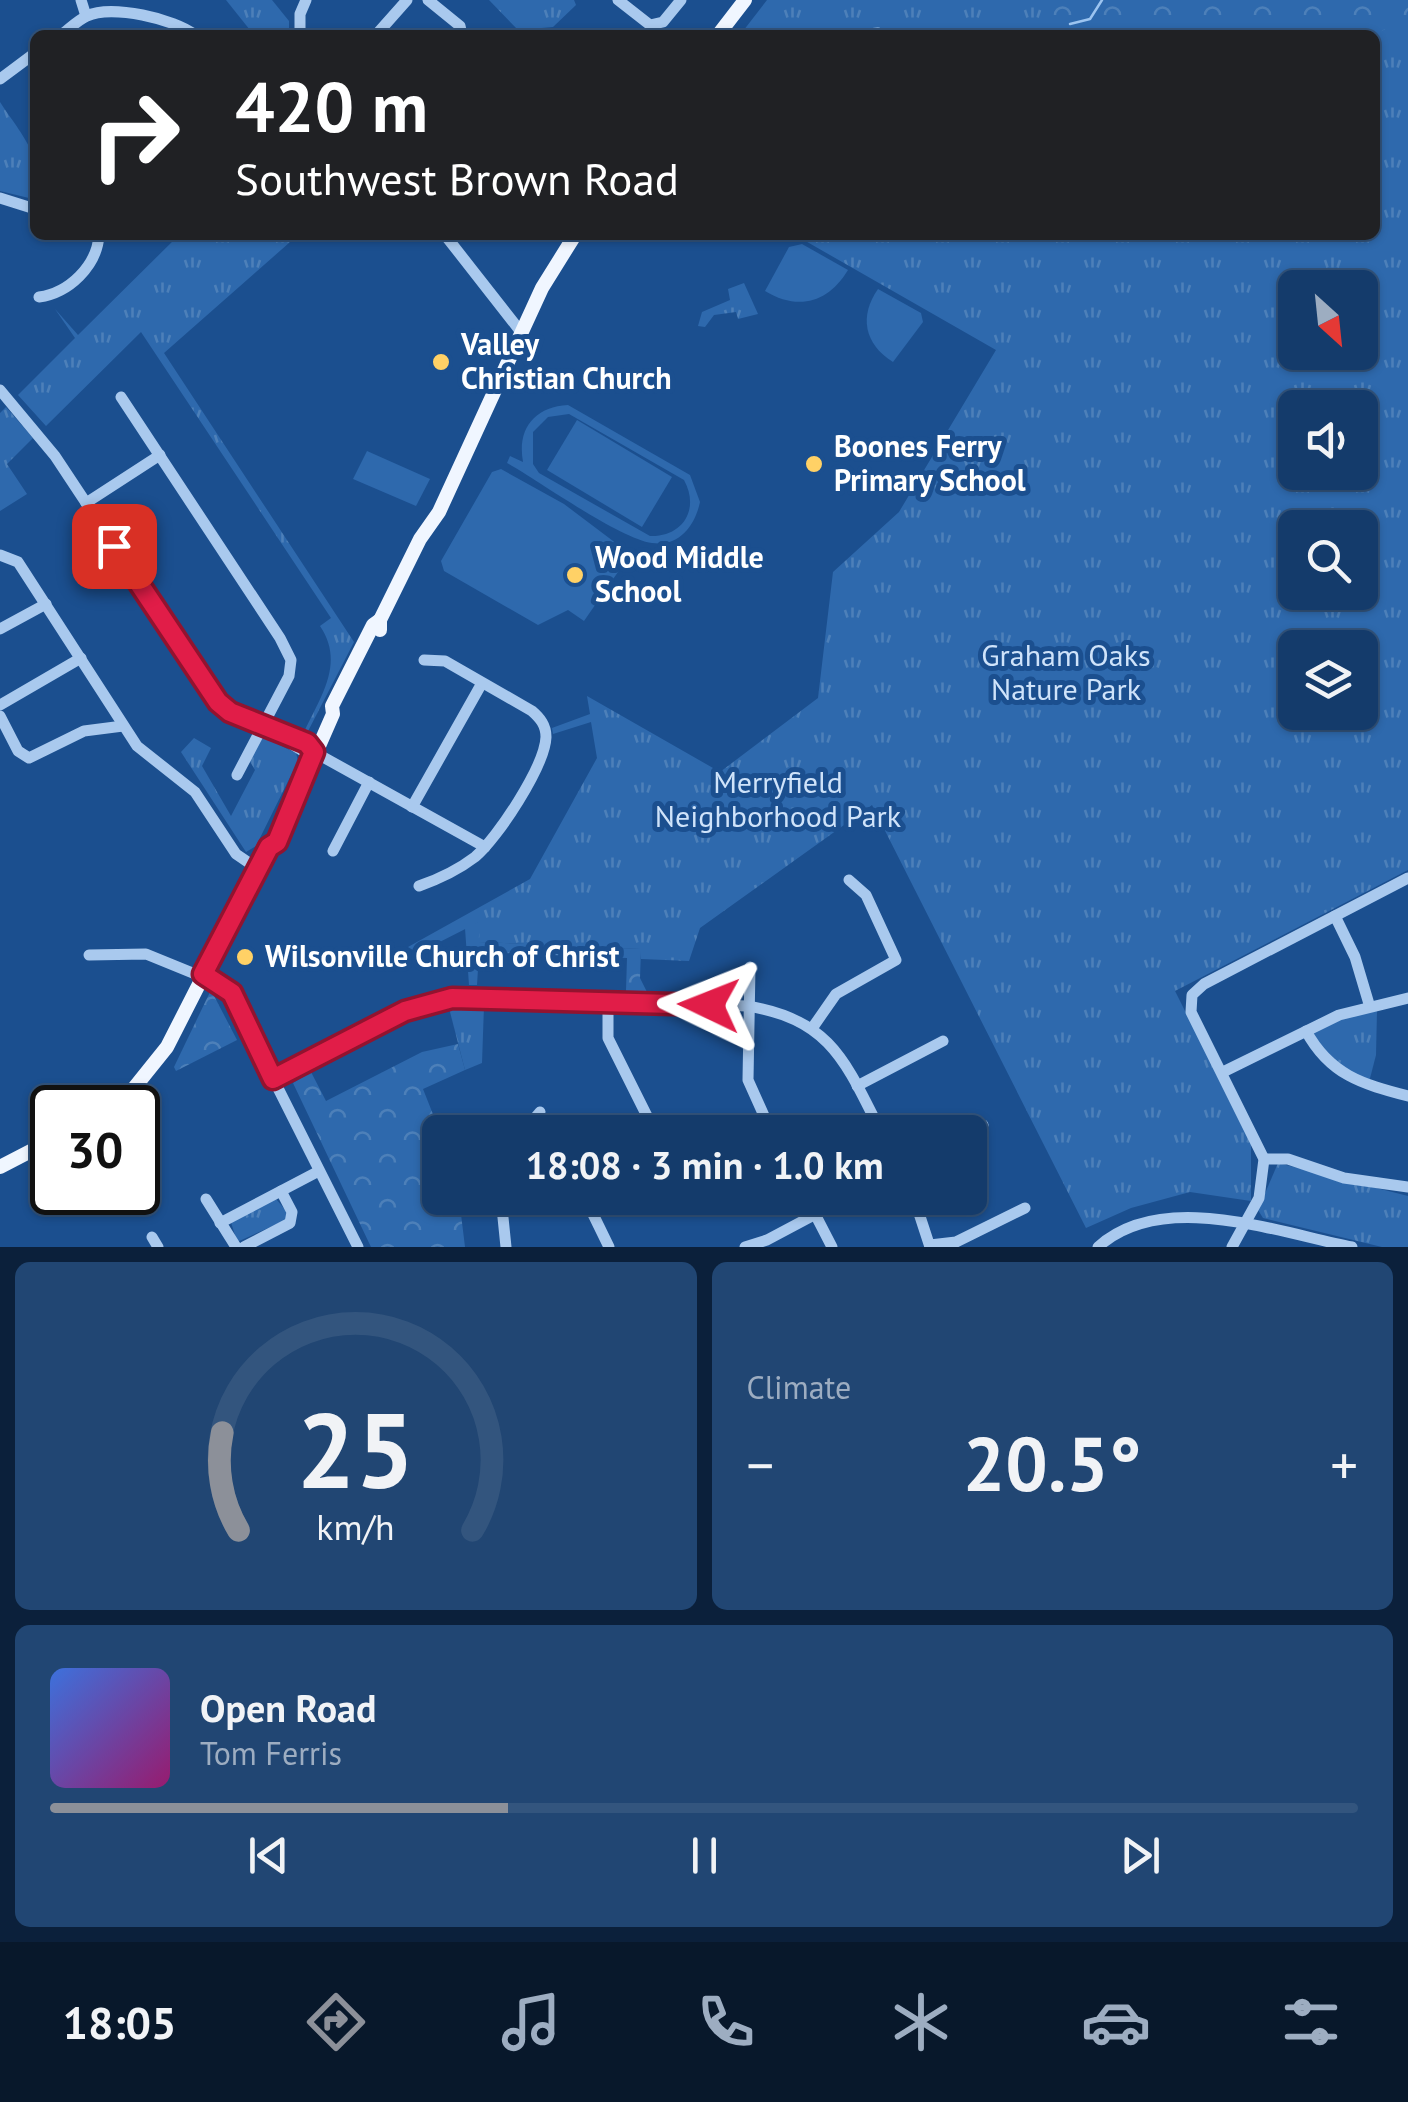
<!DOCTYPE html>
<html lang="en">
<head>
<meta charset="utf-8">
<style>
  :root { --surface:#143b6b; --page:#214673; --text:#f1f3f6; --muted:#9dadc1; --line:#33557e; --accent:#8c9099 }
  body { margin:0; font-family:"PT Sans",sans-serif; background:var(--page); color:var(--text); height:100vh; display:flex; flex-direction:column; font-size:38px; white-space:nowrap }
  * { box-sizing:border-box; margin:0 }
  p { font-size:32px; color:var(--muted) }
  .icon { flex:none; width:55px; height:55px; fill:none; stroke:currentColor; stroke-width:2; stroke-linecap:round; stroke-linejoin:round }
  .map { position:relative; height:1247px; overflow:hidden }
  .details { display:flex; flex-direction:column; gap:15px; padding:15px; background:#0b203b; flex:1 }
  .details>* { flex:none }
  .banner { position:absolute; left:30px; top:30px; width:1350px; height:210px; border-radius:15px; box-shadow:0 2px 8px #0004,0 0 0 2px var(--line); background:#202124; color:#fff; overflow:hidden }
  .needle { width:65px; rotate:153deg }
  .controls { position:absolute; left:1278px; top:270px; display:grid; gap:20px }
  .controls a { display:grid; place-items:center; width:100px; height:100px; border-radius:15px; background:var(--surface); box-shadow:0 2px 8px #0004,0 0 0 2px var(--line); font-size:50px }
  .speed { position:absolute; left:30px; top:1085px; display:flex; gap:20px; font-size:50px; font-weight:700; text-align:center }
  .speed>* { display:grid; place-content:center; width:130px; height:130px; border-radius:50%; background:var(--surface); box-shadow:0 2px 8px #0004,0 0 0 2px var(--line); line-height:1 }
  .speed .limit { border:5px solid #111; border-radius:15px; background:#fff; color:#111 }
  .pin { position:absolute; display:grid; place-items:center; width:85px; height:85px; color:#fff; margin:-42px; border-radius:20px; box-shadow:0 5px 15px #0006 }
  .me { position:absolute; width:110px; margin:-55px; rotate:272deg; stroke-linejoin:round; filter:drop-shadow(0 0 8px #0008) }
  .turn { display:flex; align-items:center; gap:35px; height:210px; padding:0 40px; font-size:45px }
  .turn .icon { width:130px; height:130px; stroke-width:2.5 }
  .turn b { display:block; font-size:70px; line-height:85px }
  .big { font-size:75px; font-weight:800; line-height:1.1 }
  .details .tile { flex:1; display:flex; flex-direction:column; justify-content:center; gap:15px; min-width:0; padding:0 35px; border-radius:15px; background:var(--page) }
  .details .dial { align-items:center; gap:0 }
  .dial svg { height:260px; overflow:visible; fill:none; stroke:var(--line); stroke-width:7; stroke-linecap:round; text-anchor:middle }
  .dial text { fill:var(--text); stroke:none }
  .song { display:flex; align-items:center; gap:30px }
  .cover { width:120px; height:120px; border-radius:15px; background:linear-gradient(135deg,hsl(220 70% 55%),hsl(320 70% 35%)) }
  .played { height:10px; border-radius:5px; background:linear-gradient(90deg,var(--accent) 35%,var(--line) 35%) }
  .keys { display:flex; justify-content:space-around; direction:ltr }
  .heat { display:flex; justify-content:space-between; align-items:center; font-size:55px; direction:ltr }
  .details .tiles { flex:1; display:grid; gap:15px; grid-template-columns:1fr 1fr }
  .tile:last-child { grid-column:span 2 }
  .trip { position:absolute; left:422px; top:1115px; width:565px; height:100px; border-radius:15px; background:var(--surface); box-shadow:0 2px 8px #0004,0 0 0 2px var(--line); font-weight:800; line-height:100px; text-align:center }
  .dock { display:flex; height:160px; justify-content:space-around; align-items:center; background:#08182b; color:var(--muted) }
  .dock .icon { width:70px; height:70px }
  .dock .current { color:var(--accent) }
  .dock b { font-size:45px; color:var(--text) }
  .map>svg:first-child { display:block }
</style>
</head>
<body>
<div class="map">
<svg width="1408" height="1247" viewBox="0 0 1408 1247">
  <defs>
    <pattern id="grass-tufts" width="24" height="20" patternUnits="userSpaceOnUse" patternTransform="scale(2.5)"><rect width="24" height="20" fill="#2e69ad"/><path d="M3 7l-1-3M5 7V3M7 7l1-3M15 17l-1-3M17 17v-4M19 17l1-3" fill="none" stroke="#4d80b9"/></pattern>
    <pattern id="forest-crowns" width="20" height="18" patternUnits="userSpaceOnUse" patternTransform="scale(2.5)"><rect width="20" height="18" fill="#2e69ad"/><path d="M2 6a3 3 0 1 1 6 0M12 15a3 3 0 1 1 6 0" fill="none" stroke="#4d80b9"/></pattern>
  </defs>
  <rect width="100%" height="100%" fill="#1b4f8f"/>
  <!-- grass -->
  <g fill="url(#grass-tufts)" fill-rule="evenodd">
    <polygon points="226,0 272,0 289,21 289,35 254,35"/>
    <polygon points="489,0 574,0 576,5 553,27 518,30"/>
    <path d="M 767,0 L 1408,0 L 1408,870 L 1175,991 L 1251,1143 L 1251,1201 L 1190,1192 L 1131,1208 L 1086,1228 L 872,805 L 700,928 L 689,961 L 641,959 L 640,949 L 479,942 L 479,922 L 418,953 L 408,947 L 530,879 L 597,758 L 591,722 L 553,734 L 552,728 L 590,714 L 587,696 L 720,772 L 818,698 L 833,572 L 899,512 L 996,350 L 795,235 L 1375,235 L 1375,35 L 740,35 ZM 1295,288 L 1360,288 L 1360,352 L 1295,352 ZM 1295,408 L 1360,408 L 1360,472 L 1295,472 ZM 1295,528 L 1360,528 L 1360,592 L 1295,592 ZM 1295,648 L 1360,648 L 1360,712 L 1295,712 Z"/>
    <path d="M 0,102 C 15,126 56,171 29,198 L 0,191 Z"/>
    <path d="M 179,235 L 298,235 L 164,353 L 354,642 L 306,735 L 277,719 L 304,732 C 321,696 345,663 320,626 L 331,618 L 141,332 L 46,426 L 18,395 L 75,338 L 55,309 L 78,335 Z"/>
    <polygon points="744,283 758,314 738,319 736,312 714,315 705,327 698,326 702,312 730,300 728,289"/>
    <polygon points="6,407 33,438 7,464 27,494 0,511 0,413"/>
    <polygon points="261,736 296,753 298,761 256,846 246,852 181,752 194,738 211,748 202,766 231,816 255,770 249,760"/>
    <polygon points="484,1005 482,1063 465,1070 449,1008"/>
    <polygon points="1377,1010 1376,1055 1368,1086 1342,1075 1306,1031 1339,1015"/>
    <polygon points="1278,1163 1408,1196 1408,1247 1382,1247 1263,1218 1258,1210"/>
    <polygon points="276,1199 288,1213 286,1220 237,1242 231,1222"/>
  </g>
  <!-- forest -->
  <g fill="url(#forest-crowns)">
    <polygon points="1043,0 1408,0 1408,17 1374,35 1060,35"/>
    <polygon points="480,921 479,942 641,949 640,978 647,992 626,991 627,958 479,952 477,985 469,985 465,928"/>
    <polygon points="211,990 237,1040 176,1071 174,1067"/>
    <polygon points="458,1044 465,1070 423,1089 440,1132 440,1198 459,1198 465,1247 371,1247 293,1083 311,1072 326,1101 422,1052"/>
  </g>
  <!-- garden -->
  <g fill="#2e69ad" fill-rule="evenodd">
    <path d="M 802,244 L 848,270 C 828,303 798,311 765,291 L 789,247 Z"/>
    <path d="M 878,289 L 921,313 L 923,322 L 893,362 C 864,344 859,316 878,289 Z"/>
    <path d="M 568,405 L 690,475 L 700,502 C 695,526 679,547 652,543 C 620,539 539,481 507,463 L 510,456 L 523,462 C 517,429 534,407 568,405 ZM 569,414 L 684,480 C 700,509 683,537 650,536 L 539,473 L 533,464 L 533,432 L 548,417 Z"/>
    <polygon points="577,420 672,477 642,527 547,470"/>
    <polygon points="367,451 430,479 416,506 353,479"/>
    <polygon points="501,469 564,504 625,550 627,559 584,621 568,610 538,625 444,571 441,561 492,472"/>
  </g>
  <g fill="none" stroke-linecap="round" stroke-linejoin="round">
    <!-- stream -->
    <polyline stroke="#9cc4f0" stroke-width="2.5" points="1070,24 1090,19 1102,0"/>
    <!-- minor -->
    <g stroke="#a9c9ee" stroke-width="11">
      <polyline points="81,0 86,16"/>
      <polyline points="428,0 460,26 462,35"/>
      <polyline points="618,0 650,25 663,22 681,0"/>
      <path d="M 61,35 C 69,29 78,20 87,16 C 111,4 175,19 195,35"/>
      <polyline points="300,35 300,14 306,0"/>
      <polyline points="376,35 407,0"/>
      <polyline points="857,35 878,33"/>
      <polyline points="0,79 35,53"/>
      <polyline points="0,198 35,209"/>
      <polyline points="445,235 521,332"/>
      <path d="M 39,297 C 69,293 97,266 99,235"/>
      <polyline points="0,390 55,456 218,702 230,712 307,743 314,752 485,847"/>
      <polyline points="121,397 280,638 291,660 289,676 237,775"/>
      <polyline points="86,503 160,455"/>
      <polyline points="0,555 18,562 137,746 195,792 236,854 258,869"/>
      <polyline points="0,629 46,604"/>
      <polyline points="0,705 81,658"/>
      <polyline points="0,716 18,751 29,758 84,731 123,726"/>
      <polyline points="264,727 303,751 314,752"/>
      <polyline points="412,807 482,683"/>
      <polyline points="333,851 369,782"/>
      <path d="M 419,886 C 439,879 458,870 475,857 C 497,839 545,766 546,737 C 546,725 540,718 532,711 L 445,661 L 424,660"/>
      <polyline points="1335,916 1355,957 1369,1004"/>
      <polyline points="89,955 146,954 227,987 358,1247"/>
      <polyline points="750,967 748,1080 770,1129"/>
      <polyline points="608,1001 608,1038 655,1132"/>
      <polyline points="813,1027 836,994 896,960 866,895 849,880"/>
      <path d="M 1306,1031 C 1330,1075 1362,1084 1408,1096"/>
      <polyline points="1223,1072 1339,1015 1408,998"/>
      <path d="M 273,1079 L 405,1011 L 452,997 L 747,1006 C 831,1019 846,1063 881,1132"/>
      <polyline points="857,1086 943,1041"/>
      <polyline points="523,1132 540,1112"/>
      <polyline points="969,1132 983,1125"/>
      <polyline points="1264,1159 1288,1159 1344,1178 1408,1187"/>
      <polyline points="501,1198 506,1247"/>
      <polyline points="914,1198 930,1247"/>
      <polyline points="206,1199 236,1247"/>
      <polyline points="590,1208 609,1247"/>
      <polyline points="815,1214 832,1247"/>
      <polyline points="220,1223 319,1171"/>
      <polyline points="152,1237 158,1247"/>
      <polyline points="930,1245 956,1242 1025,1208"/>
      <polyline points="244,1247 290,1223 292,1212 281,1191"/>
      <polyline points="745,1247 767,1240 846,1198"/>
      <path d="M 1098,1247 C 1162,1189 1276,1232 1352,1247"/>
      <polyline points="1232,1247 1259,1198 1264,1159 1191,1012 1192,995 1204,984 1408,878"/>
    </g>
    <!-- major -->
    <g stroke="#f0f6ff" stroke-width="14">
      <polyline points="718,35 745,0"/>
      <polyline points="380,630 380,620 420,539 439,512 542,288 575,235"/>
      <polyline points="103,1108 125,1096"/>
      <polyline points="118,1108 167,1047 269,847 277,842 333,714 332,706 373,625 380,620"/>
      <polyline points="0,1167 52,1140"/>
    </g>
  </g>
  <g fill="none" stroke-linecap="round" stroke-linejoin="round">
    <defs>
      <polyline id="route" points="114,546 218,702 230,712 307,743 314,752 277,842 269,847 203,974 232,993 273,1079 405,1011 452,998 709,1005"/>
    </defs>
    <!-- route casing -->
    <use href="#route" stroke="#92132f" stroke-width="25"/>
    <!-- route -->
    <use href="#route" stroke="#e11d48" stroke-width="18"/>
  </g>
  <!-- markers -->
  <g fill="#ffd166" stroke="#1b4f8f" stroke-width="4">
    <circle cx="441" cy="362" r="10"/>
    <circle cx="814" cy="464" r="10"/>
    <circle cx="575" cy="575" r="10"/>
    <circle cx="245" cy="957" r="10"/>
  </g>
  <g text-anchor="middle" stroke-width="10" stroke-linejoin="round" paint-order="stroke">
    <!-- poi labels -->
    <g font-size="30" font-weight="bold" fill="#fff" stroke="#1b4f8f" text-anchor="start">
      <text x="461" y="355">Valley<tspan x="461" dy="34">Christian Church</tspan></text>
      <text x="834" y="457">Boones Ferry<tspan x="834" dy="34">Primary School</tspan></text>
      <text x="595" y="568">Wood Middle<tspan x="595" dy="34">School</tspan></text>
      <text x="265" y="967">Wilsonville Church of Christ</text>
    </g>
    <!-- park labels -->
    <g font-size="30" fill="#cfe3fa" stroke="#1b4f8f">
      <text x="1066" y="666">Graham Oaks<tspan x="1066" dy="34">Nature Park</tspan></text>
      <text x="778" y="793">Merryfield<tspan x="778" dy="34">Neighborhood Park</tspan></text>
    </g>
  </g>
</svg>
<div class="controls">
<a><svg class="needle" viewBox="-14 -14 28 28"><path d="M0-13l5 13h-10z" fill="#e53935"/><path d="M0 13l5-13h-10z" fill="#9dadc1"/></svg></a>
<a><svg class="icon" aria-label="sound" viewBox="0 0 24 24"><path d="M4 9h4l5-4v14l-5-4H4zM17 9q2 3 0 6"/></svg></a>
<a><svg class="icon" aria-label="search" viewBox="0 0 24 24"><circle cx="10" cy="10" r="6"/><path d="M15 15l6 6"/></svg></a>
<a><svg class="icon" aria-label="layers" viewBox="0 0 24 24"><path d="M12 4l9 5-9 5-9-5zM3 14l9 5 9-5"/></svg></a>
</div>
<div class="speed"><div class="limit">30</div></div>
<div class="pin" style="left:114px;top:546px;background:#d93025"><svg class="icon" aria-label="arrive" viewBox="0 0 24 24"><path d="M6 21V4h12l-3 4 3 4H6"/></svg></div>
<svg class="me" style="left:709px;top:1005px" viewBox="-20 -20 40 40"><path d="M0-17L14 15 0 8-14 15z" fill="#e11d48" stroke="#fff" stroke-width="4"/></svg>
<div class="trip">18:08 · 3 min · 1.0 km</div>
<div class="banner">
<div class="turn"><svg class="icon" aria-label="right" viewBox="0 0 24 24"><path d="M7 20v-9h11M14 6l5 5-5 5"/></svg><div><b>420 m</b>Southwest Brown Road</div></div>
</div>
</div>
<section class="details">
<div class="tiles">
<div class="tile dial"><svg viewBox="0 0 100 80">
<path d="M14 69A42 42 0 1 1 86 69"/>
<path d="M14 69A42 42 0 0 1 9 39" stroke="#8c9099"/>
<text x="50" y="56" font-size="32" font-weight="700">25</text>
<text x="50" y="72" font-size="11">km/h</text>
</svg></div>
<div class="tile"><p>Climate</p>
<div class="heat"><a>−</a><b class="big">20.5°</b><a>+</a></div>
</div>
<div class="tile">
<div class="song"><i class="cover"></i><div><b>Open Road</b><p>Tom Ferris</p></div></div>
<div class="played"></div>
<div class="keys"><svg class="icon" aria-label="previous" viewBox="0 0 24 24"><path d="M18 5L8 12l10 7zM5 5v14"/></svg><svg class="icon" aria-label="pause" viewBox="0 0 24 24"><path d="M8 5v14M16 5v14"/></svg><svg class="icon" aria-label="next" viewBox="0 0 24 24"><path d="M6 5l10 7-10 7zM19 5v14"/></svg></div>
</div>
</div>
</section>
<nav class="dock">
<b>18:05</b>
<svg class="icon current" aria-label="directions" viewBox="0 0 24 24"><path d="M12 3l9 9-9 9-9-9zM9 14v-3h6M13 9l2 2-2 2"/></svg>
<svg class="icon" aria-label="music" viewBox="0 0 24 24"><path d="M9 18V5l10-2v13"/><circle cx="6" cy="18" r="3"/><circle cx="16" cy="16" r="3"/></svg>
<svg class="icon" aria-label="phone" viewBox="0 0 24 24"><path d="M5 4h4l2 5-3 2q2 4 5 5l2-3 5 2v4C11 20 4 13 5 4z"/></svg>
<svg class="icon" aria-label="climate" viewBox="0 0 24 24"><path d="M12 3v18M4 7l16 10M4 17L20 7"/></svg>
<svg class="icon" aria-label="car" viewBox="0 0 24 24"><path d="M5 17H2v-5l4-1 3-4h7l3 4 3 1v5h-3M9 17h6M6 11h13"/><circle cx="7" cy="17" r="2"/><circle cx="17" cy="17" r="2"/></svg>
<svg class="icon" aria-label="filters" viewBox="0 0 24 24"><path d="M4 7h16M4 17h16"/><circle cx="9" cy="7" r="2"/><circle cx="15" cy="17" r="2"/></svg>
</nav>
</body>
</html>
